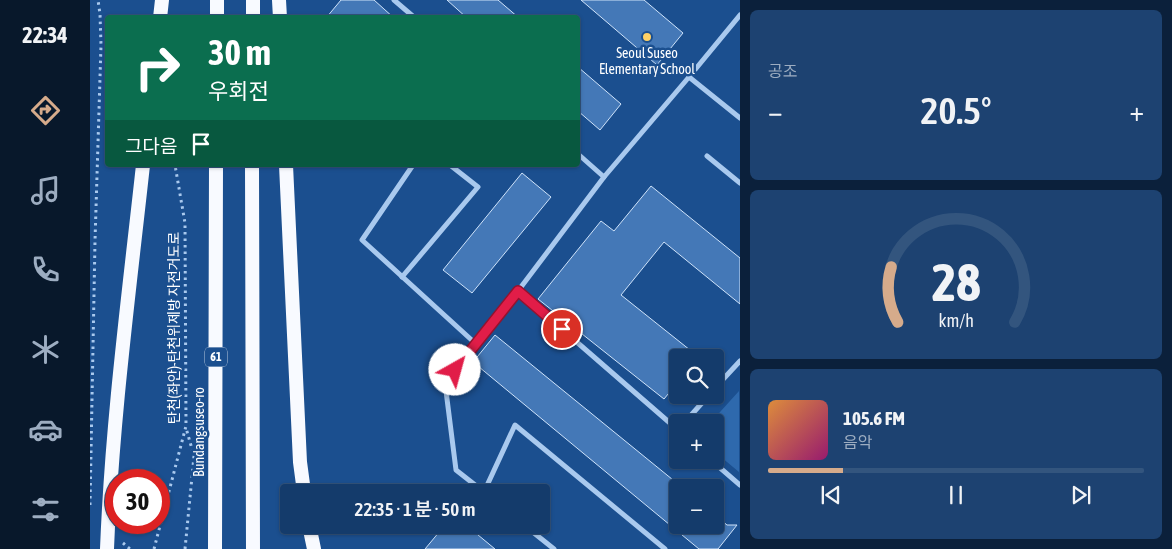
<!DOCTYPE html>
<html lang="ko">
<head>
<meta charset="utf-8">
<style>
  :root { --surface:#143b6b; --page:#1d4271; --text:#f1f3f6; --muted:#9dadc1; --line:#33557e; --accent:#d6ab8b }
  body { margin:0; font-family:"Asap Condensed","Noto Sans KR",sans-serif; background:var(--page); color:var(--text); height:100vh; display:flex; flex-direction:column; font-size:19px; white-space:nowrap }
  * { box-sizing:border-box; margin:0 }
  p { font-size:16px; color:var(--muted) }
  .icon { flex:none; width:28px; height:28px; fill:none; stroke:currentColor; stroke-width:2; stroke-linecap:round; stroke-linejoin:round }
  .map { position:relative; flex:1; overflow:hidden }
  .side { display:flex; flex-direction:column; gap:10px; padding:10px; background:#0b203b; width:432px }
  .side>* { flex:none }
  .banner { position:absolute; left:15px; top:15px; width:475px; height:152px; border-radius:5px; box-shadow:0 1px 4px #0004,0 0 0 1px var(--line); background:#0b6e4f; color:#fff; overflow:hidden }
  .fabs { position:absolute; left:579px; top:349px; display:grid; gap:10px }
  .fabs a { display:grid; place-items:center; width:55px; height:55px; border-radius:5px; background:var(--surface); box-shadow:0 1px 4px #0004,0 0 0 1px var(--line); font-size:25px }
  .speed { position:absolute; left:15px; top:469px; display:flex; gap:10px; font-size:25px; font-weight:700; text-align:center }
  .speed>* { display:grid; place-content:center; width:65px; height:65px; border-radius:50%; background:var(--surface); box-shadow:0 1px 4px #0004,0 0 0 1px var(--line); line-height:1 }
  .speed .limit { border:8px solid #d22; background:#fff; color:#111 }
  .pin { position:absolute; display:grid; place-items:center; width:42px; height:42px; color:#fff; margin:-21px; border:2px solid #fff; border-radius:50%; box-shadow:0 1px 5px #0007 }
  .me { position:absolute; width:55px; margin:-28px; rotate:38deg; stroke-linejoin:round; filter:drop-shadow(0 0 4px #0008) }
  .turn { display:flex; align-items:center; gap:18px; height:105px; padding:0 20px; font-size:22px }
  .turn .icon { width:65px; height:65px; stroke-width:2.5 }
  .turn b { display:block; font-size:35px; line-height:42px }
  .then { display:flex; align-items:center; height:48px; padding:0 20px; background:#0003; gap:10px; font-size:19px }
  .big { font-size:38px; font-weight:600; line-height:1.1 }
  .side .tile { flex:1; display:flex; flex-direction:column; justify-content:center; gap:8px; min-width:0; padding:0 18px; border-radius:8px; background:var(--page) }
  .side .dial { align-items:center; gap:0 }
  .dial svg { height:130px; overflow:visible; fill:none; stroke:var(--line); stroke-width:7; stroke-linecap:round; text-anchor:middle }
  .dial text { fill:var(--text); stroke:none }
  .song { display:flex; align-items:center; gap:15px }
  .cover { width:60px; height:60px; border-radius:8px; background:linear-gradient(135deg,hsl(30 70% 55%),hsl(320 70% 35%)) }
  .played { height:5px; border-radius:2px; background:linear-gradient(90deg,var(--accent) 20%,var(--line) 20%) }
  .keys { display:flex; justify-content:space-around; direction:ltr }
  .heat { display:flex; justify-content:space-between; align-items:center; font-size:28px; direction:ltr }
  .trip { position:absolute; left:190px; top:484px; width:270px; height:50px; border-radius:5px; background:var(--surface); box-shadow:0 1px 4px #0004,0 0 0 1px var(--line); font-weight:600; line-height:50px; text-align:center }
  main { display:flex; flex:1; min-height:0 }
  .dock { display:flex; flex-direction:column; width:90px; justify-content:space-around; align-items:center; background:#08182b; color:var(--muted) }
  .dock .icon { width:35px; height:35px }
  .dock .current { color:var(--accent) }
  .dock b { font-size:22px; color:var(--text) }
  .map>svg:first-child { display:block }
</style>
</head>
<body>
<main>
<nav class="dock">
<b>22:34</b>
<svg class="icon current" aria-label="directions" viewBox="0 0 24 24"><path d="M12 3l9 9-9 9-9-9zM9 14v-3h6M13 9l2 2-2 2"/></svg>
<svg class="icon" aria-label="music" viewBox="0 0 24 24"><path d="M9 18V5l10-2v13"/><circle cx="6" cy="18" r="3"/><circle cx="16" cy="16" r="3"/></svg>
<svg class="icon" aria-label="phone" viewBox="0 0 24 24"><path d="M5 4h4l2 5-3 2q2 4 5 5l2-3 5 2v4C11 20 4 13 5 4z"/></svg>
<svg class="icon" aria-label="climate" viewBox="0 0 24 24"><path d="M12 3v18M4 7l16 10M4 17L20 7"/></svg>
<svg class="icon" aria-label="car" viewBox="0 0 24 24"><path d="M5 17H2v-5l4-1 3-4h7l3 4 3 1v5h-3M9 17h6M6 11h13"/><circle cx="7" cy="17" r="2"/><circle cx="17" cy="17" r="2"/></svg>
<svg class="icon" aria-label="filters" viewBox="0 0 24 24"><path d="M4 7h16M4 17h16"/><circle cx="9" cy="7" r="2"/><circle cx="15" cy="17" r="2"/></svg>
</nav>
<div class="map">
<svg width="650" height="549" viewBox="0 0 650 549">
  <rect width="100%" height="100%" fill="#1b4f8f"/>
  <!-- green -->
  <polygon fill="#2e69ad" points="649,391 649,472 625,452 625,422 621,422"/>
  <!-- building -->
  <g fill="#4478b7" stroke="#cfe3fa">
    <polygon points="251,0 284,0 304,18 236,18"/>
    <polygon points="357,0 408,0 429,18 377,18"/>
    <polygon points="491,0 554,0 593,33 567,65"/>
    <polygon points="488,67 531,104 510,130 488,111"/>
    <polygon points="432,173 461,197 382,293 353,270"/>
    <polygon points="561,186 650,258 650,304 574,242 531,295 610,358 588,358 588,382 574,399 448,299 511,221 524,231"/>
    <polygon points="405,335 588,484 588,525 625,525 625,515 637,525 647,525 628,549 609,549 383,362"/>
    <polygon points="355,525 376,525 405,549 335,549"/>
  </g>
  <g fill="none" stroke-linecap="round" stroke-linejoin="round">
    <!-- path -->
    <g stroke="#a9c9ee" stroke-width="3" stroke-dasharray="2.5 4" stroke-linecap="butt">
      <polyline points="0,505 5,241 11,45 10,14 8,0"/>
      <polyline points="33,543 40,549"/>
      <polyline points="64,549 96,426 95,223 85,165"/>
      <polyline points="95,549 104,456 96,428"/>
    </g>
    <!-- minor -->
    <g stroke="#a9c9ee" stroke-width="5">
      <polyline points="304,0 325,18"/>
      <polyline points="599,77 650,118"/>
      <polyline points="488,154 514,177 599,77 650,15"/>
      <polyline points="617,156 650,183"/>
      <polyline points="323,165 272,240 386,344"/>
      <polyline points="312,277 388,187 360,165"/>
      <polyline points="428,291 588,430"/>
      <polyline points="625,388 650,361"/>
      <polyline points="595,422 619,395"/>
      <polyline points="621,460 650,485"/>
      <polyline points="394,492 366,470 355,383 428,291 514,177"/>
      <polyline points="394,492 425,425 575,549"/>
      <polyline points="434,525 464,549"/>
    </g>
    <!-- trunk -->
    <g stroke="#f8faff" stroke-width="14">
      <polyline points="189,0 190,18"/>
      <polyline points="70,18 72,0"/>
      <polyline points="127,18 127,0"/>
      <polyline points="163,18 163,0"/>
      <polyline points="162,165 163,549"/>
      <polyline points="196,165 210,462 214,492"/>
      <polyline points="219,525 224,549"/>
      <polyline points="125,549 126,165"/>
    </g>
    <!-- trunk-bridge -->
    <path stroke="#f8faff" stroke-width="14" d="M 17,549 C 22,421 39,293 53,165"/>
  </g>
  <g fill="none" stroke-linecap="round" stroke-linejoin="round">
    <defs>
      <polyline id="route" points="365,370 428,291 472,329"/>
    </defs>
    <!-- route casing -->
    <use href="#route" stroke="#92132f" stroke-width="12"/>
    <!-- route -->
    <use href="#route" stroke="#e11d48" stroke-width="9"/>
  </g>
  <!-- markers -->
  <circle fill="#ffd166" stroke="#1b4f8f" stroke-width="2" cx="557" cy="37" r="5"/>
  <g text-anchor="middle" stroke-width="5" stroke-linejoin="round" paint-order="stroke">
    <!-- shield labels -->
    <rect fill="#1b4f8f" stroke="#bbcadd" stroke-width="1" x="115" y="347.5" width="22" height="19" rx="4"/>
    <g font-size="12" font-weight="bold" fill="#fff">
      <text x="126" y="361">61</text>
    </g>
    <!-- poi labels -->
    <g font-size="14" fill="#fff" stroke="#1b4f8f">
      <text x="557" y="58">Seoul Suseo<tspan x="557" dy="16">Elementary School</tspan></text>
    </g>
    <!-- street labels -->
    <g font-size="14" fill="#fff" stroke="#1b4f8f">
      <text transform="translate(84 328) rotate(-90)" y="5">탄천(좌안)-탄천위제방 자전거도로</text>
      <text transform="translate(109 432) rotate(-90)" y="5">Bundangsuseo-ro</text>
    </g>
  </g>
</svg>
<div class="fabs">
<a><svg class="icon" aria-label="search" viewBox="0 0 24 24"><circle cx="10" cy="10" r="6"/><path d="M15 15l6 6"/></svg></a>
<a>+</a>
<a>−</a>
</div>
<div class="speed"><div class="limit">30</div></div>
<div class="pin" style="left:472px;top:329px;background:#d93025"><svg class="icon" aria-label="arrive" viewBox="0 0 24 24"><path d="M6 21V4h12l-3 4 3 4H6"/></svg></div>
<svg class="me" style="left:365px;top:370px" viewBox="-20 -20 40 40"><circle r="19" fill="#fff"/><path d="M0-13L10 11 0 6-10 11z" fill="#e11d48"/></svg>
<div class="trip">22:35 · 1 분 · 50 m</div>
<div class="banner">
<div class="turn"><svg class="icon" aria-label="right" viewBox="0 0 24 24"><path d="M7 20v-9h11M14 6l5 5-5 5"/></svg><div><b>30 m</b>우회전</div></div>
<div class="then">그다음<svg class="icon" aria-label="arrive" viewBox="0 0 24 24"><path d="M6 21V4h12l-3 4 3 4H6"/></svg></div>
</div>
</div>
<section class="side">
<div class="tile"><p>공조</p>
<div class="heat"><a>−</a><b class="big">20.5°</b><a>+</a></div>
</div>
<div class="tile dial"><svg viewBox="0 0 100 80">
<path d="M14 69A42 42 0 1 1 86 69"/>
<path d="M14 69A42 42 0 0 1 10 35" stroke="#d6ab8b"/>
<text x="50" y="56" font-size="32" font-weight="700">28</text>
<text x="50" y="72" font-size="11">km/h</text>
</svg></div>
<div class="tile">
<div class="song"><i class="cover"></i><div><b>105.6 FM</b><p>음악</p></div></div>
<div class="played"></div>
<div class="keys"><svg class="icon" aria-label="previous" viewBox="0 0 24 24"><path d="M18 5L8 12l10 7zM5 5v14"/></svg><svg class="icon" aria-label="pause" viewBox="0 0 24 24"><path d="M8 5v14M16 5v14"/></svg><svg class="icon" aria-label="next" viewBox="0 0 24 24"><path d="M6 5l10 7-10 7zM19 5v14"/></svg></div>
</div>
</section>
</main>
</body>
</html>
